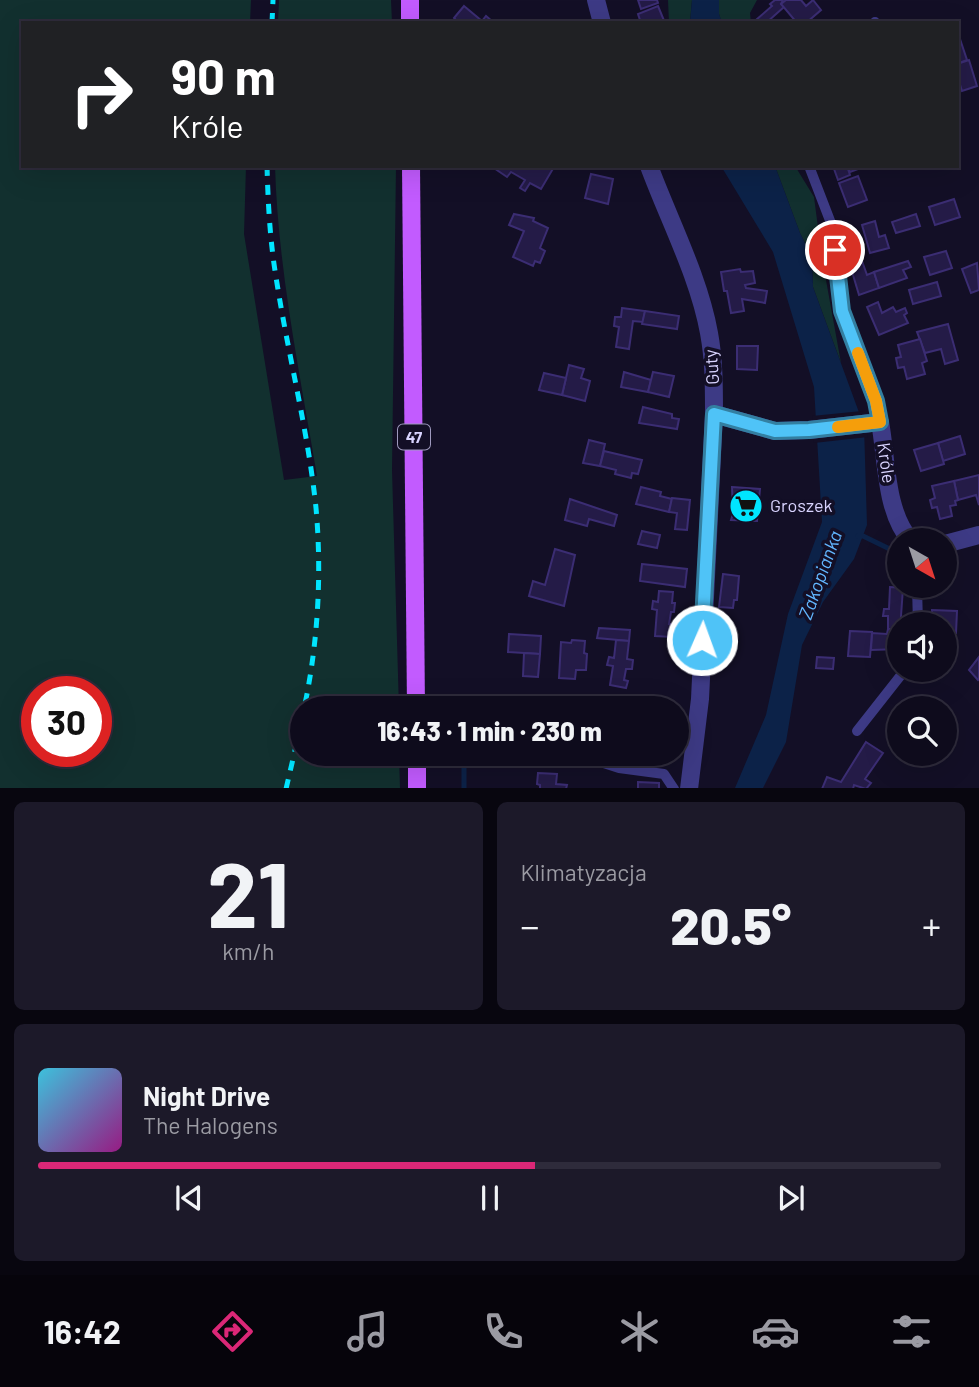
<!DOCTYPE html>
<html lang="pl">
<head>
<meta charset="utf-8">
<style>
  :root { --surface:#0e0b1c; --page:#1c1929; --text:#f1f3f6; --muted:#9b9ba3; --line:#2e2b3b; --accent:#db2777 }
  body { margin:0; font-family:Barlow,sans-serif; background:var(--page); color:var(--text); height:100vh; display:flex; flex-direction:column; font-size:26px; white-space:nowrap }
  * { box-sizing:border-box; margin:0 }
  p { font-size:23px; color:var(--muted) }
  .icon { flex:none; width:38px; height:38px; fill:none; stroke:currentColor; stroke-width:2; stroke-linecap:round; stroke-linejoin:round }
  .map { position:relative; height:788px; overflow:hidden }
  .panel { display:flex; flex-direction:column; gap:14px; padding:14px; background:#08060f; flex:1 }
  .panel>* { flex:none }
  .hud { position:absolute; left:21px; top:21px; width:938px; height:147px; border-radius:0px; box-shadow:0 7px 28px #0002,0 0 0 2px var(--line); background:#202124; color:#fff; overflow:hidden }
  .needle { width:46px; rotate:141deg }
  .buttons { position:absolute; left:887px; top:528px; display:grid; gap:14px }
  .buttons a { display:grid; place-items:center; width:70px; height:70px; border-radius:50%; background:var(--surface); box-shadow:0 7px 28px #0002,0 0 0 2px var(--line); font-size:35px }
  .speed { position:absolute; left:21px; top:676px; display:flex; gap:14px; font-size:35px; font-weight:700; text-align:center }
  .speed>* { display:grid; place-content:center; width:91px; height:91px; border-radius:50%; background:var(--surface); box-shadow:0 7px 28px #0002,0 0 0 2px var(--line); line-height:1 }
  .speed .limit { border:10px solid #d22; background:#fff; color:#111 }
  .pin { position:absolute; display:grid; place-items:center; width:60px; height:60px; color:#fff; margin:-30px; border:4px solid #fff; border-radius:50%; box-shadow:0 2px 7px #0007 }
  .me { position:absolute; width:77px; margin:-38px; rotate:2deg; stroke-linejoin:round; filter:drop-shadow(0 0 5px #0008) }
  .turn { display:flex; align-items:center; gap:24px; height:147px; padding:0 35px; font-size:32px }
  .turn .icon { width:91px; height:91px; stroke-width:2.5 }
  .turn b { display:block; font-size:49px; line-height:60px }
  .big { font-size:52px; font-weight:800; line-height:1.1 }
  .panel .tile { flex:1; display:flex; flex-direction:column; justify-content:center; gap:10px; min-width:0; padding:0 24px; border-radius:10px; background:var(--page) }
  .panel .dial { align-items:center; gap:0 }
  .dial b { font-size:91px; line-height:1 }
  .song { display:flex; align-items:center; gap:21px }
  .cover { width:84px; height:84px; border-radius:10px; background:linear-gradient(135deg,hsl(190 70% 55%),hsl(310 70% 35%)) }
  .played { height:7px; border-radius:4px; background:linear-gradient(90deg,var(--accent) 55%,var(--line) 55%) }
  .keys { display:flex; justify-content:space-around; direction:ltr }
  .heat { display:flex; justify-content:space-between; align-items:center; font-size:38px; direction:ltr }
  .panel .tiles { flex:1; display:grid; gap:14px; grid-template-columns:1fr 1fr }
  .tile:last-child { grid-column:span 2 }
  .trip { position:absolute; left:290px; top:696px; width:399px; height:70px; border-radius:35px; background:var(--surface); box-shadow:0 7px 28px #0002,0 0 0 2px var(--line); font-weight:800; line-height:70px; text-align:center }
  .dock { display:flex; height:112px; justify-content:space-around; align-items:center; background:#06040b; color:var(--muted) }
  .dock .icon { width:49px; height:49px }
  .dock .selected { color:var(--accent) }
  .dock b { font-size:32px; color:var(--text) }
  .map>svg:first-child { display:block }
</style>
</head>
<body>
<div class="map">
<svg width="979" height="789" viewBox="0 0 979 789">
  <rect width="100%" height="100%" fill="#130f26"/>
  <!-- green -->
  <g fill="#12302f" fill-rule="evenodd">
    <path d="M 0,0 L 251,0 L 250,23 L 23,23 L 23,166 L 246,166 L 244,234 L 284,480 L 317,476 C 300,374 278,270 275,166 L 396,166 L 392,470 L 399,709 L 303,709 L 303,754 L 399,754 L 400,788 L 0,788 ZM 37,691 L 96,691 L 96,751 L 37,751 Z"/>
    <polygon points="279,0 391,0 392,23 278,23"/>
    <polygon points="668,0 692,0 690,23 669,23"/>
    <polygon points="719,0 757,0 750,13 751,23 722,23 719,14"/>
    <polygon points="775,166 795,166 814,197 822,258 841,363 813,287 812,257 800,233"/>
  </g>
  <!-- water -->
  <g fill="#0c2248">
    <polygon points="692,0 719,0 719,14 722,23 690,23"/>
    <polygon points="721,166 775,166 800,233 812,257 813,287 864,426 867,525 854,559 823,602 802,645 786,742 763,788 735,788 766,715 788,614 822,522 814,387 773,252"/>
  </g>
  <!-- pier -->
  <polygon fill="#130f26" points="862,411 867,425 868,437 814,443 812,416"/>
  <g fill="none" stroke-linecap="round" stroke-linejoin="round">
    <!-- stream -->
    <g stroke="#0c2248" stroke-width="5">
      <polyline points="858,536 863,536 900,554"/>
      <polyline points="464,754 464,789"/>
    </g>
  </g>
  <!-- building -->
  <g fill="#241b47" stroke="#3b2d73" stroke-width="2">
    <polygon points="638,0 657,0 658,3 641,9"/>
    <polygon points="775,0 783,0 781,4 784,7 766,23 758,23 756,20 772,6 770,4"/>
    <polygon points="786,0 801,0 806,6 813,0 821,10 806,23 797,23 781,4"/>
    <polygon points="464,6 482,21 486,16 493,22 459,23 454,18"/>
    <polygon points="658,6 665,23 641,23 638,14"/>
    <polygon points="960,39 967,60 957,64 957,40"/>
    <polygon points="969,60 977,86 962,91 957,75 957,64"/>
    <polygon points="491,166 552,166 554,167 541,189 530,183 525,191 520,188 525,180 511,172 507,177"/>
    <polygon points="833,166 847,166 850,175 838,180"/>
    <polygon points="847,166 866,166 850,172"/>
    <polygon points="591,174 613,179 608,204 585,198"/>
    <polygon points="858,176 867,200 848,207 839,183"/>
    <polygon points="954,199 960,217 935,225 929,207"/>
    <polygon points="514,214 534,218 533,221 548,228 540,248 545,251 540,263 535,261 533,266 513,257 524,231 509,225"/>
    <polygon points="916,214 920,226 896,233 892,222"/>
    <polygon points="875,221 879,237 885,235 889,248 870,253 862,225"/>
    <polygon points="946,251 952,268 930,275 924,257"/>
    <polygon points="862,261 867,275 874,272 879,288 859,295 850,265"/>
    <polygon points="908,261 911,267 903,270 907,278 879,288 874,272"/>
    <polygon points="977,263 979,290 971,293 962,269"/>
    <polygon points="740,269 741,272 753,271 755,283 745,285 746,288 767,291 765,303 742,299 744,311 731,313 727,291 724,291 721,272"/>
    <polygon points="937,282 941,296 913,304 909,290"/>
    <polygon points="878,302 882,313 893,307 896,312 905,308 907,313 904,315 908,323 879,335 867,307"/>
    <polygon points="622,308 645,311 643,322 633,321 629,349 616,347 619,327 614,326 615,317 621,317"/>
    <polygon points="645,311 679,316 677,329 642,324"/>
    <polygon points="948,324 958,360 945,364 941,349 925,353 917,332"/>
    <polygon points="920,339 927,361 922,363 925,374 907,379 904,367 898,368 896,358 901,357 898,345"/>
    <polygon points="737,346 758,346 757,370 737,369"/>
    <polygon points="569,365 584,369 581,378 590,381 585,401 562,395"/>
    <polygon points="624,372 651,380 648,392 621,387"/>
    <polygon points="653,372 674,376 669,397 648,392"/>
    <polygon points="544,373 566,378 562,395 539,390"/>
    <polygon points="643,407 672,414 672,418 679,419 677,429 639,423"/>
    <polygon points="960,436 965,454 943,461 938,443"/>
    <polygon points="589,440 605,444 600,466 583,463"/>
    <polygon points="938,443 944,464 921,471 914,450"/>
    <polygon points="604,451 642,460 638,474 632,473 631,478 615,474 616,470 600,466"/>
    <polygon points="979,475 979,505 976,495 958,500 954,481"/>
    <polygon points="954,481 958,500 955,501 956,505 950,506 952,516 940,519 937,507 932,508 930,500 935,498 932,486"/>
    <polygon points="641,487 661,492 660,496 672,499 669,512 636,504"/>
    <polygon points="732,487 760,489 757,521 731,520 733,514"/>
    <polygon points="672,498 690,500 687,530 675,529 677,513 669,512"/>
    <polygon points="570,499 617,515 614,526 589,519 587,526 565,520"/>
    <polygon points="642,531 660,535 657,548 638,544"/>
    <polygon points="555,549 575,555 564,606 529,596 533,581 545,585"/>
    <polygon points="642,564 687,569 685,587 640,581"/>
    <polygon points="723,574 739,576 737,600 734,600 733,608 719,607"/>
    <polygon points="890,587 903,588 900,630 888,629 888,616 883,616 884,609 889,609"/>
    <polygon points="659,591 673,592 672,603 675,603 674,612 671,612 669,624 672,624 672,637 655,636 657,610 652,609 653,601 658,602"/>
    <polygon points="932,610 957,611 956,633 945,633 945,625 932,625"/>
    <polygon points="599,628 630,630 629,641 597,638"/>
    <polygon points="888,629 900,630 900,649 871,650 872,633 887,634"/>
    <polygon points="850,631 872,632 870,657 848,656"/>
    <polygon points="509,634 541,636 540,654 508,652"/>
    <polygon points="572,640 585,641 584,653 587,654 586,670 576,670 575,679 559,678 561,642 571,643"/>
    <polygon points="616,640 629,641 627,659 633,660 632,669 626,669 624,680 628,681 626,688 610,685 613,666 607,665 609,657 614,658"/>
    <polygon points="524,653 540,654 538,677 523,676"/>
    <polygon points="817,657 834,658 833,669 816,668"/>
    <polygon points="979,657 979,679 978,680 969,670"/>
    <polygon points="866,742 883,753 865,779 871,783 866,789 854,785 853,789 822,789 827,777 841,782"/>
    <polygon points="538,773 557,774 556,784 567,785 566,789 540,789 540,785 537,784"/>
    <polygon points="638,782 659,783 659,789 638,789"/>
  </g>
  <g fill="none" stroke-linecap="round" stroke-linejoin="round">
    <!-- service -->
    <g stroke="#3d3a85" stroke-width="10">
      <polyline points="874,23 875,22"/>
      <polyline points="809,166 834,231 836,270 842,311 876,401 880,422"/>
      <polyline points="917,586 918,625"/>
      <polyline points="857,731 905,670"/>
      <polyline points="576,754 619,768 664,774 674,789"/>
    </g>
    <!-- minor -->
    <g stroke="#3d3a85" stroke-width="18">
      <polyline points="596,0 602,23"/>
      <path d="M 649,166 C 669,220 699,277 709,333 C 714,360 714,386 714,414 L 700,699 L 689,789"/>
      <path d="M 714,414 L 775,431 L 809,430 L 880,422 C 887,460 885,512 911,541"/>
      <polyline points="945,544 979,535"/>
    </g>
    <!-- primary -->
    <g stroke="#c25bff" stroke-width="18">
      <polyline points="410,23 410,0"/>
      <polyline points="411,166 416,709"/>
      <polyline points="417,754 417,789"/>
    </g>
    <!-- rail -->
    <g stroke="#00e5ff" stroke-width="5" stroke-dasharray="10 9" stroke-linecap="butt">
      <polyline points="272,23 273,0"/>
      <path d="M 267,166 C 268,203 270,241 276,277 C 288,355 308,430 316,508 C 322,575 318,643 304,709"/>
      <polyline points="286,789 303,716"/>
    </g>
  </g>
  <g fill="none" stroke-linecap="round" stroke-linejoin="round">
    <defs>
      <polyline id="route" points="702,640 714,414 775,431 809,430 880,422 876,401 842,311 835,250"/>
    </defs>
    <!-- route casing -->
    <use href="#route" stroke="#337fa1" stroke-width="18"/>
    <!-- route -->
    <use href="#route" stroke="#4fc3f7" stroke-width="12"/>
    <!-- slow -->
    <polyline stroke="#f59e0b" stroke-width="12" points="838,427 880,422 876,401 858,353"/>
  </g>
  <!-- icons -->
  <defs>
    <symbol id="supermarket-disc" viewBox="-11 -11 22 22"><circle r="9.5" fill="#00e5ff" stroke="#130f26"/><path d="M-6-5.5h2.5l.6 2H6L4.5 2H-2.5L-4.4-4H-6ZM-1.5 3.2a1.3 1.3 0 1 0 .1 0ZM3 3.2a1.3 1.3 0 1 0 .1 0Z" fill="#111"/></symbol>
  </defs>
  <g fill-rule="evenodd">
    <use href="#supermarket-disc" x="727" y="487" width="38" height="38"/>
  </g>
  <g text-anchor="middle" stroke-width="7" stroke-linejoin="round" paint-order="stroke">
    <!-- shield labels -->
    <rect fill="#130f26" stroke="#9e99be" stroke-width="2" x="398" y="424.5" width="32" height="25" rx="5"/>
    <g font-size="16" font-weight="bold" fill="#d9d4ff">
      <text x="414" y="443">47</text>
    </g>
    <!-- street labels -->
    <g font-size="18" fill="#d9d4ff" stroke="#130f26">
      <text transform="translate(712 367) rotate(-94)" y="6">Guty</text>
      <text transform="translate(886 463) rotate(82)" y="6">Króle</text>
    </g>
    <!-- poi labels -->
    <g font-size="18" fill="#d9d4ff" stroke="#130f26" text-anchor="start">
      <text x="770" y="512">Groszek</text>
    </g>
    <!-- water labels -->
    <g font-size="19" font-style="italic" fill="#62b6ff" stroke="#130f26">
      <text transform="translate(820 575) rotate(-70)" y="7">Zakopianka</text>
    </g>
  </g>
</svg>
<div class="buttons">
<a><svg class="needle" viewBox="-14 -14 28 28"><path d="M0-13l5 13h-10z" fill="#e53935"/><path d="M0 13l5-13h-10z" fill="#9b9ba3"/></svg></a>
<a><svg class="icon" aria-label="sound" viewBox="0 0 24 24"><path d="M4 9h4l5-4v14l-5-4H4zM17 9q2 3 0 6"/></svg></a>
<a><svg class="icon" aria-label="search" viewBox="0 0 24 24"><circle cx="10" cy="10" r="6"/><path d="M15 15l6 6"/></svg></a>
</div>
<div class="speed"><div class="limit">30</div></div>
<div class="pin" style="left:835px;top:250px;background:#d93025"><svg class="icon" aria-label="arrive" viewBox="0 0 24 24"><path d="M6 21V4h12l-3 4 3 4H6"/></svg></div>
<svg class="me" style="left:702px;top:640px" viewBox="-20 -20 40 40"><circle r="17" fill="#4fc3f7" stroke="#fff" stroke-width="3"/><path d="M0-11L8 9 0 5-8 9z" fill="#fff"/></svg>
<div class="trip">16:43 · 1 min · 230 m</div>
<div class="hud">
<div class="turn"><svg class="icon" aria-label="right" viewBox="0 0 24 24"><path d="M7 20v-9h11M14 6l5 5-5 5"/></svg><div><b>90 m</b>Króle</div></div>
</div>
</div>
<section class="panel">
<div class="tiles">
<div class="tile dial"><b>21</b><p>km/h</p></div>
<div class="tile"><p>Klimatyzacja</p>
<div class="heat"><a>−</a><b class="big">20.5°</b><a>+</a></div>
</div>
<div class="tile">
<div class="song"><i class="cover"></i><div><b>Night Drive</b><p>The Halogens</p></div></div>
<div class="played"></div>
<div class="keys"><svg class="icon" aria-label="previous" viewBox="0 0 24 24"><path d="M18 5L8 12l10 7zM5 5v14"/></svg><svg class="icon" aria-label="pause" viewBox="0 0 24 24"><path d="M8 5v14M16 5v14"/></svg><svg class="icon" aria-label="next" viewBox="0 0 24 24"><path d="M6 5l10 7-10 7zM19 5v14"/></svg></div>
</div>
</div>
</section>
<nav class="dock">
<b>16:42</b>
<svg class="icon selected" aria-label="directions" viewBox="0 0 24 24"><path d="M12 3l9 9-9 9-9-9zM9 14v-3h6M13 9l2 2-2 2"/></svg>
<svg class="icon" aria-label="music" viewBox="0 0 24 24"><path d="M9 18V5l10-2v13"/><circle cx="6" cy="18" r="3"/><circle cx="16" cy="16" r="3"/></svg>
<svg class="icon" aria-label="phone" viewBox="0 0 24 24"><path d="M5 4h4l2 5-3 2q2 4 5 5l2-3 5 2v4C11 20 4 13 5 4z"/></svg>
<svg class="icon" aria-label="climate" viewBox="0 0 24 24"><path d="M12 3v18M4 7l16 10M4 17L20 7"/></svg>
<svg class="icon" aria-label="car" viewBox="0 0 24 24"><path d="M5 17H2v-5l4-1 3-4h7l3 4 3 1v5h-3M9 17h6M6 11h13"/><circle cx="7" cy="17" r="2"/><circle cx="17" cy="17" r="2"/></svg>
<svg class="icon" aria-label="filters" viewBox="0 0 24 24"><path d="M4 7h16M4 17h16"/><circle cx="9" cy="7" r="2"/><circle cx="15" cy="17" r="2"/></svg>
</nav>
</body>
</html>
